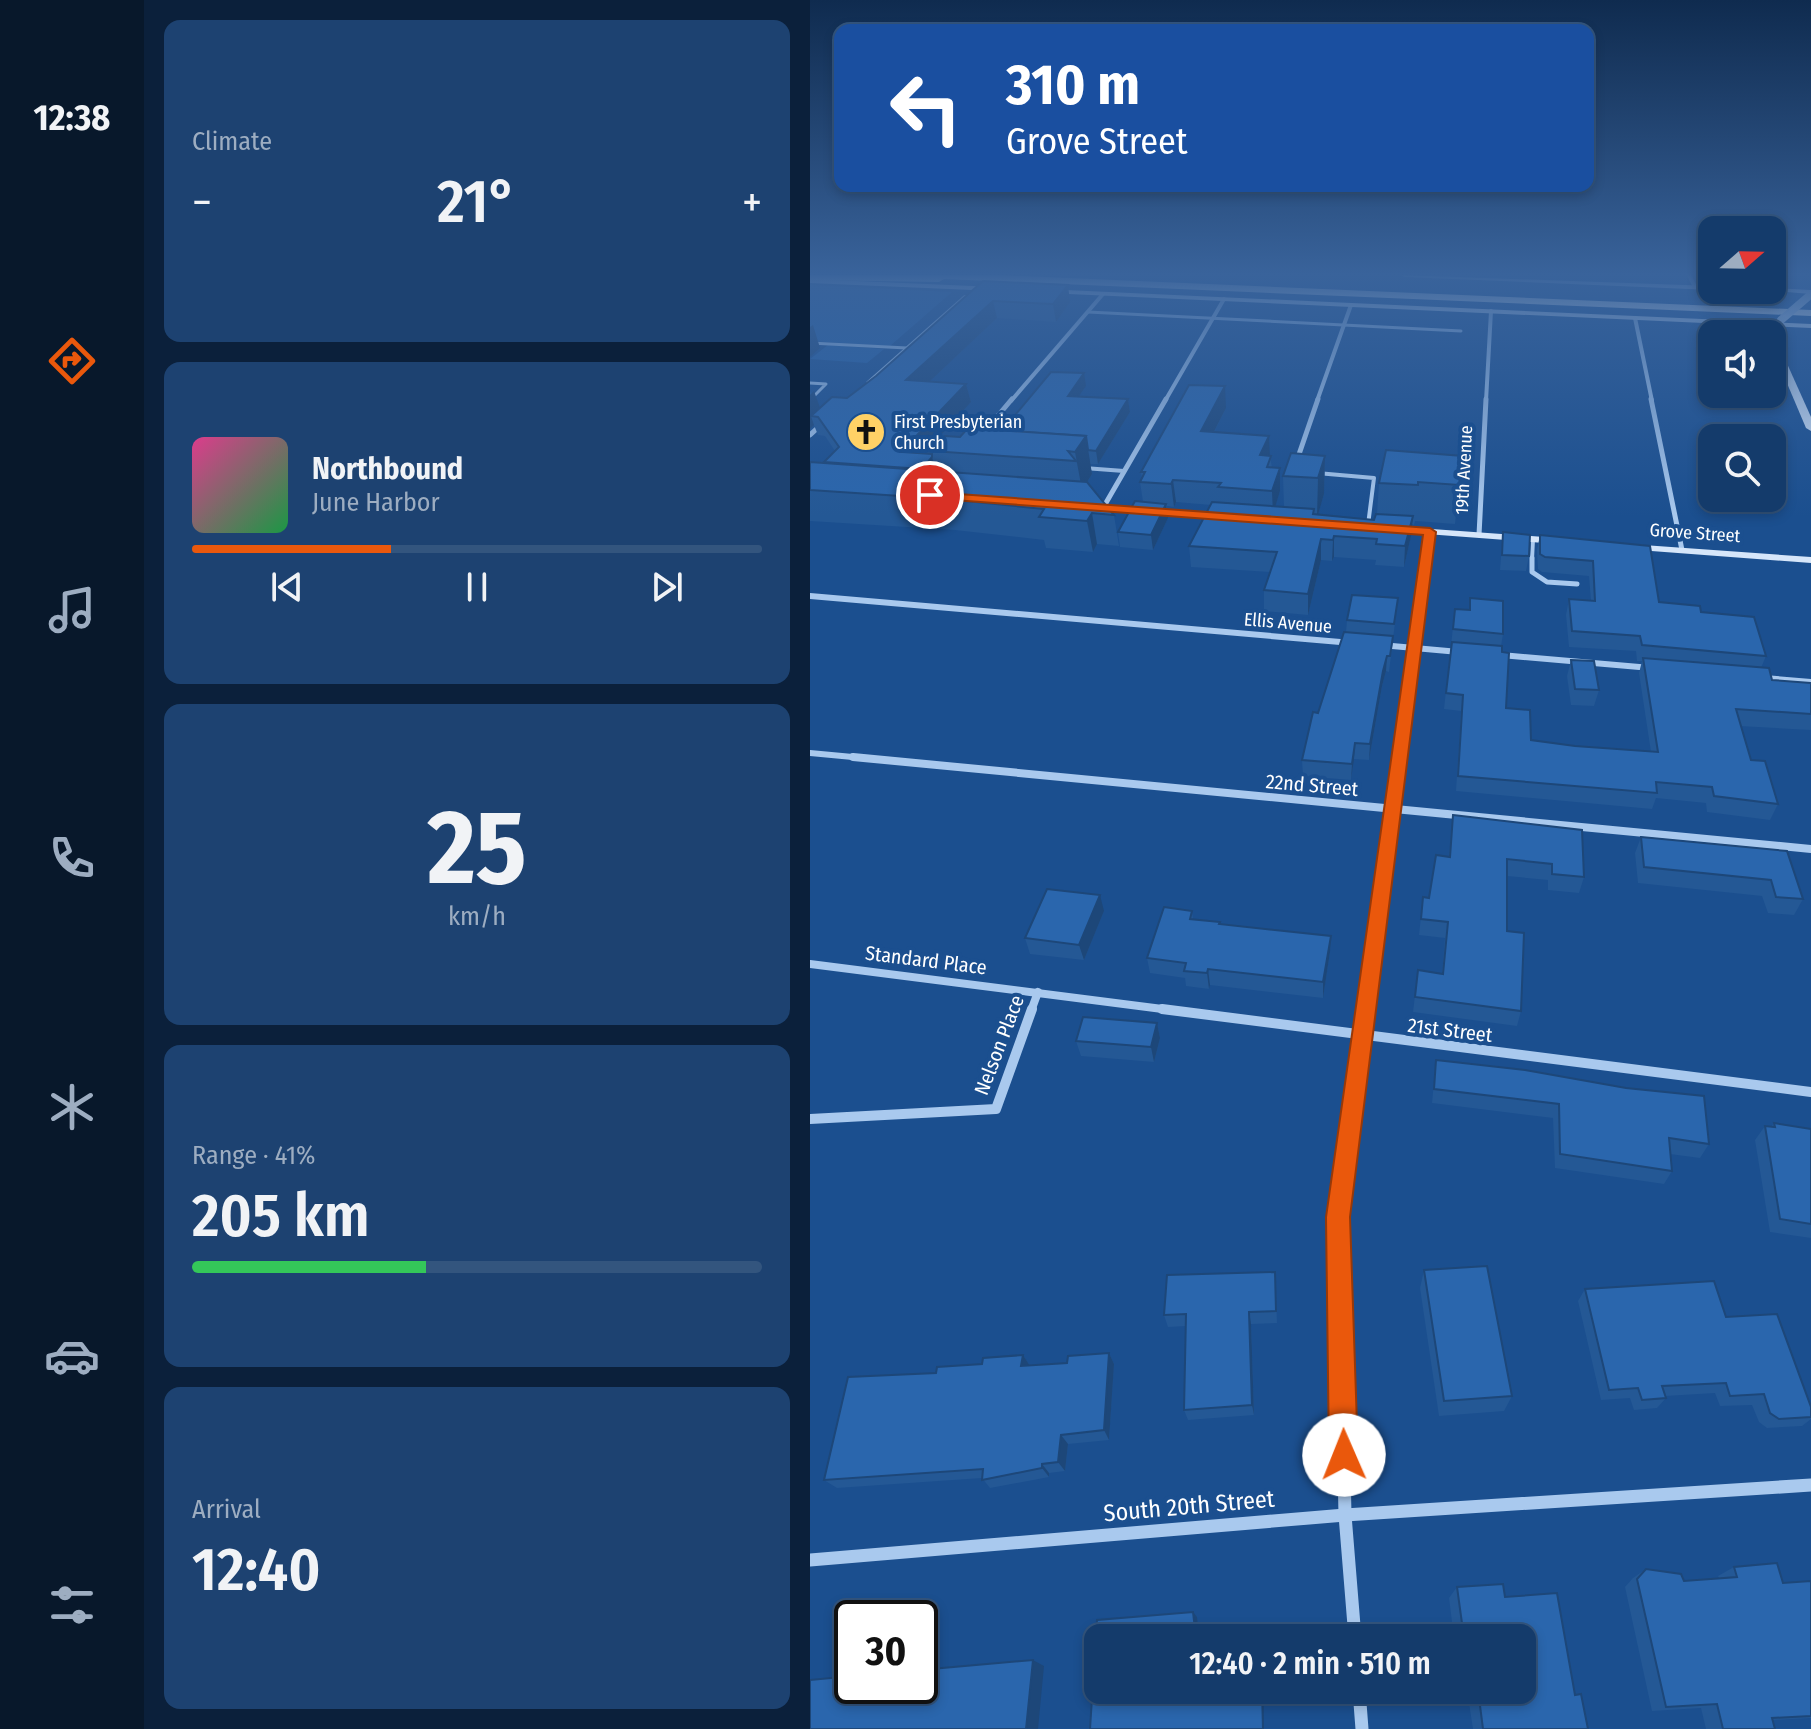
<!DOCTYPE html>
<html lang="en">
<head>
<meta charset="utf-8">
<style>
  :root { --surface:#143b6b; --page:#1d4271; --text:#f1f3f6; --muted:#9dadc1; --line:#33557e; --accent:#ea580c }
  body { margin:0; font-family:"Fira Sans Condensed",sans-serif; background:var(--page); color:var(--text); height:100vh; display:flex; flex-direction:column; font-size:30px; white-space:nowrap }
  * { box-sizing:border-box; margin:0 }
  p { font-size:26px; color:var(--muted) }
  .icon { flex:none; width:44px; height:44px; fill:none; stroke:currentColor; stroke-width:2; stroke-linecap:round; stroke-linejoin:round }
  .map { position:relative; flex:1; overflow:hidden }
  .drawer { display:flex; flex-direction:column; gap:20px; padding:20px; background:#0b203b; width:666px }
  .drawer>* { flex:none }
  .hud { position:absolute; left:24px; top:24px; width:760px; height:168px; border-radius:16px; box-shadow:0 4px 12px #0003,0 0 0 2px var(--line); background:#1a4fa0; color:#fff; overflow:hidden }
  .needle { width:52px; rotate:70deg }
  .controls { position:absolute; left:888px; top:216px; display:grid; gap:16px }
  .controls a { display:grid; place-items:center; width:88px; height:88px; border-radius:16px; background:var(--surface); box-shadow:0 4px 12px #0003,0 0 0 2px var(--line); font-size:40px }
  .speed { position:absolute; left:24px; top:1600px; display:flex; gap:16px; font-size:40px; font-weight:700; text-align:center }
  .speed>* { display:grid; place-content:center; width:104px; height:104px; border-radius:50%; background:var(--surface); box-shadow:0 4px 12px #0003,0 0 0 2px var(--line); line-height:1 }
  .speed .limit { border:4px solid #111; border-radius:12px; background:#fff; color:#111 }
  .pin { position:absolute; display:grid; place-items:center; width:68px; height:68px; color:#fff; margin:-34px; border:4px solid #fff; border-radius:50%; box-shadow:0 2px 8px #0007 }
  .me { position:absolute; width:88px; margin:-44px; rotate:359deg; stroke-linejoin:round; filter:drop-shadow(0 0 6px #0008) }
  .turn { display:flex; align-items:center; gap:28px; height:168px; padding:0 40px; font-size:36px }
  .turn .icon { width:104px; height:104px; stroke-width:2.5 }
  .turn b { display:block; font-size:56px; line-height:68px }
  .big { font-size:60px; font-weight:600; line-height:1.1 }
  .drawer .card { flex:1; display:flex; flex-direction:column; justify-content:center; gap:12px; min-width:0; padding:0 28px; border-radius:16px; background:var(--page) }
  .drawer .dial { align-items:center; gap:0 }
  .dial b { font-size:104px; line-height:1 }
  .song { display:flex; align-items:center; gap:24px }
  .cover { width:96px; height:96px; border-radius:12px; background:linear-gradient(135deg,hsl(330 70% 55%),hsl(140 70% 35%)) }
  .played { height:8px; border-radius:4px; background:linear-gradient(90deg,var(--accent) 35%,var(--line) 35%) }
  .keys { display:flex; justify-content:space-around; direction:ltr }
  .heat { display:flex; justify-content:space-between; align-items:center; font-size:44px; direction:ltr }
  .charge { height:12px; border-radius:6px; background:linear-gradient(90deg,#34c759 41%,var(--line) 0) }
  .trip { position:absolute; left:274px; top:1624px; width:452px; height:80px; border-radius:16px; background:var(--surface); box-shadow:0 4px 12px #0003,0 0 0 2px var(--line); font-weight:600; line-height:80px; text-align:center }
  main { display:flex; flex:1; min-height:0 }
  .tab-bar { display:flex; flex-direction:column; width:144px; justify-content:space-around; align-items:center; background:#08182b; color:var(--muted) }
  .tab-bar .icon { width:56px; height:56px }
  .tab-bar .active { color:var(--accent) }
  .tab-bar b { font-size:36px; color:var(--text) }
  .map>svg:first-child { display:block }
</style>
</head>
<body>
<main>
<nav class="tab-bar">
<b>12:38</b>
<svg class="icon active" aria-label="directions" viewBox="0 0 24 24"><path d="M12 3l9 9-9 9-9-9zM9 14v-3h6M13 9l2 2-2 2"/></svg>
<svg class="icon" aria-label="music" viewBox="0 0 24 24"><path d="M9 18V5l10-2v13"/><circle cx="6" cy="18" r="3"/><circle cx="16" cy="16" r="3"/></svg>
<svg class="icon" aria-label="phone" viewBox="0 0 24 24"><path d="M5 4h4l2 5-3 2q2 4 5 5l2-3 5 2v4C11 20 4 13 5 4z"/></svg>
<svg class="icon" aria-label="climate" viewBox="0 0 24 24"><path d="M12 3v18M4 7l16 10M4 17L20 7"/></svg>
<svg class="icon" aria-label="car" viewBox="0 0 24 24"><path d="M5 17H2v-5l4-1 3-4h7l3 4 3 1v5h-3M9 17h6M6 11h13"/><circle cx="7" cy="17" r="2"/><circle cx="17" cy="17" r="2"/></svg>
<svg class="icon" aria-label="filters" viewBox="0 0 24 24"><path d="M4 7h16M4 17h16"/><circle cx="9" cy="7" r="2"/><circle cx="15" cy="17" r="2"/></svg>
</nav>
<section class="drawer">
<div class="card"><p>Climate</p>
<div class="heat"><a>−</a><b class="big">21°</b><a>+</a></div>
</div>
<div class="card">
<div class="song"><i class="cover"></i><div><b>Northbound</b><p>June Harbor</p></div></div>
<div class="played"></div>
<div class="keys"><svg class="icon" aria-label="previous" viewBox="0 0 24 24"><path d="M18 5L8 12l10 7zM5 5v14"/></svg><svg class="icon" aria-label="pause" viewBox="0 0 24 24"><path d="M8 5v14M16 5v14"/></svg><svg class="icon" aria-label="next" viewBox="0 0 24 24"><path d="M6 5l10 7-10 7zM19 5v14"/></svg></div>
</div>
<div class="card dial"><b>25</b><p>km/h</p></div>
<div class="card"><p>Range · 41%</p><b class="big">205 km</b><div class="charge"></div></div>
<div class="card"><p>Arrival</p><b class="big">12:40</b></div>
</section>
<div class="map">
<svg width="1001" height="1729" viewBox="0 0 1001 1729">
  <rect width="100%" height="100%" fill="#1b4f8f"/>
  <!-- green -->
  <g fill="#2461a8">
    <polygon points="0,285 142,292 80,346 0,341"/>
    <polygon points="18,345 74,349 57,363 0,359"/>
  </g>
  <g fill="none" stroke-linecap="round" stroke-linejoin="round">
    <!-- service-far2 -->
    <g stroke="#a9c9ee" stroke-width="3">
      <polyline points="278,312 651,331"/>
      <polyline points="0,343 97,348"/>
      <polyline points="0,383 16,384 0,400"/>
    </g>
    <!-- service-far1 -->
    <g stroke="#a9c9ee" stroke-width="4">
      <polyline points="274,468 314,471"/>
      <polyline points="507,473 564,478 558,525"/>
      <polyline points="722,560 723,539"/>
    </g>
    <!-- service -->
    <polyline stroke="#a9c9ee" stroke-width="5" points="722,558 722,572 737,582 767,584"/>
    <!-- minor-far5 -->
    <g stroke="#a9c9ee" stroke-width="4">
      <polyline points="879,275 885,287"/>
      <polyline points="825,318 842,401"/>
      <polyline points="58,383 155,297"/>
      <polyline points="201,401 293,294"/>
      <polyline points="355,401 414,299"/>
      <polyline points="507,401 541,305"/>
      <polyline points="676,401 681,311"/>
    </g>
    <!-- minor-far4 -->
    <g stroke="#a9c9ee" stroke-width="5">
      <polyline points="841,399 872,550"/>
      <polyline points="0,435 12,424"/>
      <polyline points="170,437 202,399"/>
      <polyline points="486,463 508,399"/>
      <polyline points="293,508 356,399"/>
      <polyline points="669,535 676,399"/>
      <polyline points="616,560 620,532"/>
    </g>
    <!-- minor-far3 -->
    <g stroke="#a9c9ee" stroke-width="6">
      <polyline points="0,596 542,643"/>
      <polyline points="571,645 649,652"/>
      <polyline points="691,655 841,668"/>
      <polyline points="954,678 1001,682"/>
      <polyline points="0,753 64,759"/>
      <polyline points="589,759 617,558"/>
    </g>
    <!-- minor-far2 -->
    <g stroke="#a9c9ee" stroke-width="8">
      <polyline points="43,757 1001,849"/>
      <polyline points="0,964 368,1011"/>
      <polyline points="221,1011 228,992"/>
      <polyline points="556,1011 590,757"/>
    </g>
    <!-- minor-far1 -->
    <g stroke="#a9c9ee" stroke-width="10">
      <polyline points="352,1009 1001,1092"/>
      <polyline points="0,1119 186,1109 222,1009"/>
      <polyline points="531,1329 528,1217 556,1009"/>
    </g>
    <!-- minor -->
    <g stroke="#a9c9ee" stroke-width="13">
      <polyline points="531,1327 535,1515 545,1638"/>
      <polyline points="0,1560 535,1515 1001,1485"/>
      <polyline points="549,1690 552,1729"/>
    </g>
    <!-- secondary -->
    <g fill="#d6e6fa" fill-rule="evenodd">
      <polygon points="591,275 902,286 903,290 595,277"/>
      <polygon points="0,279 186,287 190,289 186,291 0,283"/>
      <polygon points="962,288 1001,290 1001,294 953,290"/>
      <polygon points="234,289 1001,324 1001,328 237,293"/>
      <polygon points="962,337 966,339 1001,417 1001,431 996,428 962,348"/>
      <polygon points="277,504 417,514 422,517 417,520 273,509 272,507"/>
      <polygon points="580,526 748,538 754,541 748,544 576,531 576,527"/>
      <polygon points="819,544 1001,557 1001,563 815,549 813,547"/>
    </g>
    <!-- motorway -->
    <polygon fill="#fff" fill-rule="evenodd" points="0,275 189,275 1001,310 1001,316 134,279 129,282 0,280"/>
    <!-- secondary-bridge -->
    <polyline stroke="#d6e6fa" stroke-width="8" points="971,320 999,296"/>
  </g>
  <!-- wall -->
  <g fill="#245895">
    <polygon points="173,281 260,302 246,322 187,318 119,382 156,384 161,402 114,453 122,454 121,451 150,437 185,430 196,426 276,386 268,397 318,399 320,412 288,464 280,464 282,474 277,482 304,515 309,546 287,544 283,552 236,548 234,540 145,530 0,521 0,462 14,463 14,462 25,451 15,436 8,435 4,425 0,429 0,391 10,408 37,398 66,376"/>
    <polygon points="416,408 404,432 460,456 462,468 470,491 465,506 474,507 473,476 515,456 514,494 508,514 564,520 567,514 569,483 653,456 645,524 605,521 604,525 602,524 601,536 594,567 565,565 566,560 524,557 522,561 511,560 498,615 454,611 454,590 460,572 381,567 379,546 401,505 366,502 364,507 357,506 358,518 343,550 310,547 308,532 333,502 330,482 332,478 331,472"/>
    <polygon points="693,532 719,556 716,571 690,570"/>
    <polygon points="730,535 840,546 849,602 891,612 956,656 951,668 962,680 1001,683 1001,730 930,726 941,760 968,804 960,820 897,812 896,803 846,798 842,809 646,791 651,711 634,709 645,609 659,610 660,598 693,634 691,646 696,708 721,740 765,746 841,752 829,673 832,661 827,661 826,651 759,647 756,615 759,599 781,601 779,576 732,572 728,569 727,550"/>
    <polygon points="588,598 579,672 576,671 572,686 559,760 544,759 541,780 493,776 492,760 536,632 537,620"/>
    <polygon points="761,660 789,690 784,706 761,705 757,676"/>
    <polygon points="643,815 774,877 769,893 738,890 738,880 697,876 697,931 711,1011 707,1026 603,1012 608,970 632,974 635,938 609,935 613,897 619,898 639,857"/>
    <polygon points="831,837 977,851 993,899 984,915 958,913 952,896 828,883 825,853"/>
    <polygon points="294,911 274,960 220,954 215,938"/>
    <polygon points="382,911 383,919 410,924 521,936 520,952 513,998 400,985 399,989 376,986 375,978 340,973 337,958"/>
    <polygon points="347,1023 350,1038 344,1062 271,1056 266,1041"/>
    <polygon points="626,1060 899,1144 890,1158 860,1154 862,1171 854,1184 745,1168 743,1118 622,1103"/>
    <polygon points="964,1123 1001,1129 1001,1238 960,1232 945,1140 955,1126 961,1127"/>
    <polygon points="614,1270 702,1396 694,1411 629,1416 610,1288"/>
    <polygon points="465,1272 467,1323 441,1324 444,1415 378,1420 374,1410 376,1326 358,1327 354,1315"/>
    <polygon points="775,1289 916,1317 1001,1407 1001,1419 992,1426 957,1428 949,1422 942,1405 910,1406 905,1393 855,1396 856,1398 847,1408 824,1410 820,1398 791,1400 768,1301"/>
    <polygon points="299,1353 304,1364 299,1440 258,1444 255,1471 239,1473 239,1477 180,1488 172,1478 27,1488 14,1480 126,1373 213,1355 220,1366 257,1363"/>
    <polygon points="924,1567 973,1583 1001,1581 1001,1718 962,1720 965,1729 896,1729 891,1708 842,1711 815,1587 823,1578 836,1569 874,1581 909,1578 908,1576"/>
    <polygon points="647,1587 695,1597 765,1695 778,1729 663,1729 657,1690 712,1690 712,1638 644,1638 639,1598"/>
  </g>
  <!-- shaded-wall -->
  <g fill="#1d4779">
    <polygon points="258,285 260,302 246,322 243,304"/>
    <polygon points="183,301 187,318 101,399 96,380"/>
    <polygon points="3,325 10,348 0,357 0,327"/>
    <polygon points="274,373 276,386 260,409 258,396"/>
    <polygon points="156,384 161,402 101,468 91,452"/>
    <polygon points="415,386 416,408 393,453 391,431"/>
    <polygon points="4,391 13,416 1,416 4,425 0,429 0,395"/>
    <polygon points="318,399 320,412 288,464 286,451"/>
    <polygon points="276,436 282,474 272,490 265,452"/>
    <polygon points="459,436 460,458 450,455"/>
    <polygon points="515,456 514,494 507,518 508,478"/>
    <polygon points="122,457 128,477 118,489 112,469"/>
    <polygon points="470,468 470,491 463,514 462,491"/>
    <polygon points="363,480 366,502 364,507 361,484"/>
    <polygon points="356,504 358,518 343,550 341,535"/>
    <polygon points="282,513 287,544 283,552 277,521"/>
    <polygon points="603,516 601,536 594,567 595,546"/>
    <polygon points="524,536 524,557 522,561 523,540"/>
    <polygon points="511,539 511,560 498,615 498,594"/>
    <polygon points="577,656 576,671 572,686 559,760 560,744 573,671"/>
    <polygon points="545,743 544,759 541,780 542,764"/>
    <polygon points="290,895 294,911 274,960 269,945"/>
    <polygon points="521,936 520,952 513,998 513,982"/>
    <polygon points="398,969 400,985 399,989 397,973"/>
    <polygon points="347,1023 350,1038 344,1062 341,1047"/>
    <polygon points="439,1312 441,1324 444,1415 442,1405"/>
    <polygon points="299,1353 304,1364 299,1440 294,1430"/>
    <polygon points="213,1355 220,1366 211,1366"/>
    <polygon points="251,1435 258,1444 255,1471 248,1462"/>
    <polygon points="232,1464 239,1473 239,1477 232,1468"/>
    <polygon points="383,1612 387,1617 389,1638 386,1638"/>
    <polygon points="223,1660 234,1666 228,1729 216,1729"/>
    <polygon points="452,1690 453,1690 454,1729 453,1729"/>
  </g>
  <!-- building -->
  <g fill="#2a66ad" stroke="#1d4779" stroke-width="2">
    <polygon points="173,281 258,285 243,304 183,301 96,380 156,384 91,452 122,454 122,457 112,469 14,462 29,447 8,417 1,416 22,397 37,398 66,376"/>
    <polygon points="241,372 274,373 258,396 318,399 286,451 278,450 276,436 185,430 189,426 196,426"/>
    <polygon points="379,385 415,386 391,431 459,436 450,455 461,456 457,467 470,468 462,491 408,487 411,483 363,480 361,484 330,482 335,472 331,472"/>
    <polygon points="158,428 276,436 265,452 258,451 266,461 121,451 135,436 150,437"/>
    <polygon points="576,450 653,456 649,485 608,482 608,485 569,483"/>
    <polygon points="481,453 515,456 508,478 473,476"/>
    <polygon points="0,462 277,482 304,515 282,513 277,521 229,517 234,509 136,499 0,490"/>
    <polygon points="325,501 356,504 341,535 308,532"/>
    <polygon points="402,502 504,509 503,514 564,520 566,514 603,516 595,546 566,544 567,539 524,536 523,540 511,539 498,594 454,590 467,552 379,546"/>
    <polygon points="693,532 720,535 719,556 692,555"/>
    <polygon points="730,535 840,546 849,602 890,606 891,612 944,617 956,656 832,645 830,636 762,631 759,599 785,601 783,561 735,557 730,554"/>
    <polygon points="542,595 588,598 584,624 537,620"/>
    <polygon points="660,598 693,601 693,634 643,629 645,609 660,610"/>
    <polygon points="534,632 583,636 580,656 577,656 573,671 560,744 545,743 542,764 492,760 503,712 508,713"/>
    <polygon points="642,642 692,646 692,652 699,653 696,708 720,710 721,740 765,746 848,752 833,658 959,668 962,680 1001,683 1001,714 926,709 941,760 955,761 968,804 904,796 902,787 846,782 847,793 648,776 653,695 636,693"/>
    <polygon points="761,660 784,661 789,690 765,689"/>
    <polygon points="643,815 772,830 774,877 742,874 742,864 697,859 697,931 714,933 711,1011 605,997 608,970 633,974 638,922 611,919 613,897 619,898 626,855 640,857"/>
    <polygon points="831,837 977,851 993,899 966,897 961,880 834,867"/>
    <polygon points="237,889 290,895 269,945 215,938"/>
    <polygon points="354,907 382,911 380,919 410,922 409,924 521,936 513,982 398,969 397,973 374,971 376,963 337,958"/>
    <polygon points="273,1017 347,1023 341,1047 266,1041"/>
    <polygon points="626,1060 715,1070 816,1088 894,1096 899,1144 859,1138 862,1171 750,1154 749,1104 624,1089"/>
    <polygon points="964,1123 1001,1129 1001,1224 970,1219 955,1126 965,1127"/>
    <polygon points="677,1266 702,1396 634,1401 614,1270"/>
    <polygon points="465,1272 466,1311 439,1312 442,1405 374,1410 376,1314 354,1315 357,1275"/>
    <polygon points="904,1281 916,1317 967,1314 1001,1407 1001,1417 969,1419 960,1413 954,1394 920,1396 916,1383 852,1386 856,1398 832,1400 828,1388 799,1390 775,1289"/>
    <polygon points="299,1353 294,1430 251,1435 248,1462 232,1464 232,1468 172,1480 173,1469 14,1480 38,1377 126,1373 127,1367 172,1364 173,1358 213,1355 211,1366 257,1363 258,1356"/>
    <polygon points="967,1563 973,1583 1001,1581 1001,1716 962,1718 965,1729 913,1729 907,1704 856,1707 827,1579 836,1569 871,1574 874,1581 927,1577 924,1567"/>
    <polygon points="693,1584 695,1597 747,1593 765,1695 771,1694 778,1729 673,1729 668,1690 712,1690 712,1638 654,1638 647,1587"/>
    <polygon points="383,1612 386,1638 288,1638 288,1690 452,1690 453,1729 280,1729 287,1620"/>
    <polygon points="223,1660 216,1729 0,1729 0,1680 42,1676 42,1686 110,1686 110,1670"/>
  </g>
  <!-- sky -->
  <linearGradient id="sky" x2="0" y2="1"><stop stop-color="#0f2b4f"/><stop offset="0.53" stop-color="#39639b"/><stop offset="1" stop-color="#39639b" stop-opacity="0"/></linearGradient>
  <rect width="1001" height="517" fill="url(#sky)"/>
  <!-- route -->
  <polygon fill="#ea580c" stroke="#983908" stroke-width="2" points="120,492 620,528 626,532 540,1217 548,1455 544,1465 534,1469 524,1465 519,1455 516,1217 613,535 116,498 114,495"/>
  <!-- icons -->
  <defs>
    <symbol id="church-disc" viewBox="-11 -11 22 22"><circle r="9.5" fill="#ffd166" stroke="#1b4f8f"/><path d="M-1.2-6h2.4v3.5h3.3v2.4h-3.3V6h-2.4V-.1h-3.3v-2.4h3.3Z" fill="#111"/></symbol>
  </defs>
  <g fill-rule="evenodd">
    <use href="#church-disc" x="34" y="410" width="44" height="44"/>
  </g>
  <g text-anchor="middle" stroke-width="8" stroke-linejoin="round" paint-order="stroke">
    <!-- far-poi labels -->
    <g font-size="18" fill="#fff" stroke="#1b4f8f" text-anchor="start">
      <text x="84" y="428">First Presbyterian<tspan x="84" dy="21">Church</tspan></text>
    </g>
    <!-- far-street labels -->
    <g font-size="18" fill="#fff" stroke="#1b4f8f">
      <text transform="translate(654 470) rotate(-87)" y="6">19th Avenue</text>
      <text transform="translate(885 533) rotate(4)" y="6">Grove Street</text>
      <text transform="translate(478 623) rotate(5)" y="6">Ellis Avenue</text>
    </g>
    <!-- street labels -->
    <g font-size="20" fill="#fff" stroke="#1b4f8f">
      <text transform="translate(502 785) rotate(5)" y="7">22nd Street</text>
      <text transform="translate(116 960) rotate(7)" y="7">Standard Place</text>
      <text transform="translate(640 1030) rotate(7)" y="7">21st Street</text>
      <text transform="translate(189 1045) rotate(-69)" y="7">Nelson Place</text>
    </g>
    <!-- near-street labels -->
    <g font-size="24" fill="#fff" stroke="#1b4f8f">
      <text transform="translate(379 1506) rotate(-5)" y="8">South 20th Street</text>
    </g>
  </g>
</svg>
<div class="controls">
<a><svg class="needle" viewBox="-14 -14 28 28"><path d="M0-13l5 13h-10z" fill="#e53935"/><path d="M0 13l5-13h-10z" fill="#9dadc1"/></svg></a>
<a><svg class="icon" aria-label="sound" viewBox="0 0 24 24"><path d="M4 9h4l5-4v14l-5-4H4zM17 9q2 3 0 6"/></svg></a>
<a><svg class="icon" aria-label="search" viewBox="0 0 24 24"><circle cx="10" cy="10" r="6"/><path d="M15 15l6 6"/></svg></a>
</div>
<div class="speed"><div class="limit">30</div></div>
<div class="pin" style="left:120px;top:495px;background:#d93025"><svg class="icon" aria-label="arrive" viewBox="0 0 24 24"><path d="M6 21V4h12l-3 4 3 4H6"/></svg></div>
<svg class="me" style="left:534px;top:1455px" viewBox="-20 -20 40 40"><circle r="19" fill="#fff"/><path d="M0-13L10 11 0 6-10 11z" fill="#ea580c"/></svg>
<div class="trip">12:40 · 2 min · 510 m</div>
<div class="hud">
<div class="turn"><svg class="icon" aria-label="left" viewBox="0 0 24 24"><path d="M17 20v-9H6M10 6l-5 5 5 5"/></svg><div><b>310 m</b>Grove Street</div></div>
</div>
</div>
</main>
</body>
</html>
